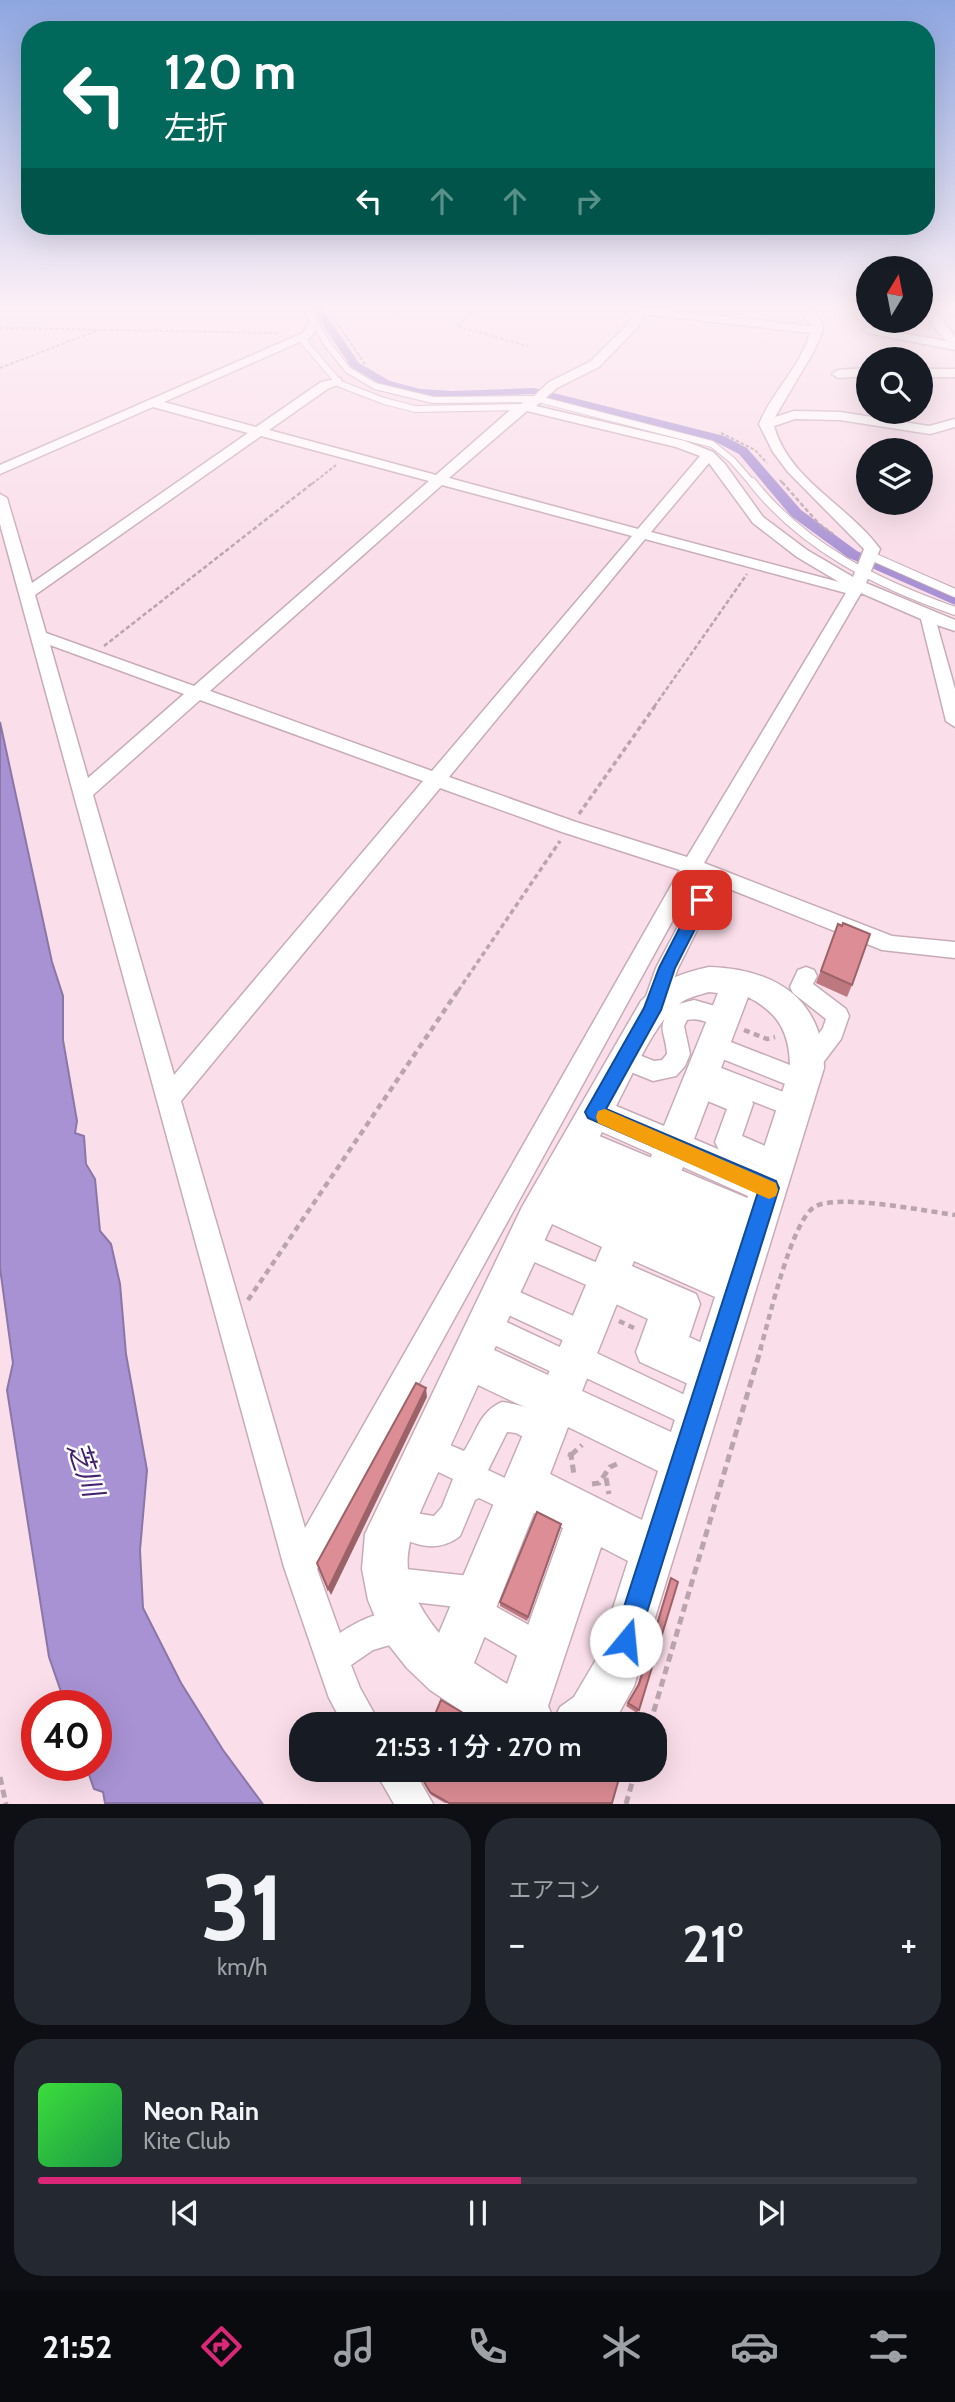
<!DOCTYPE html>
<html lang="ja">
<head>
<meta charset="utf-8">
<style>
  :root { --surface:#171b24; --page:#242831; --text:#f1f3f6; --muted:#9ea1a6; --line:#363941; --accent:#db2777 }
  body { margin:0; font-family:Cabin,"Noto Sans JP",sans-serif; background:var(--page); color:var(--text); height:100vh; display:flex; flex-direction:column; font-size:26px; white-space:nowrap }
  * { box-sizing:border-box; margin:0 }
  p { font-size:23px; color:var(--muted) }
  .icon { flex:none; width:38px; height:38px; fill:none; stroke:currentColor; stroke-width:2; stroke-linecap:round; stroke-linejoin:round }
  .map { position:relative; height:1804px; overflow:hidden }
  .drawer { display:flex; flex-direction:column; gap:14px; padding:14px; background:#0d0f14; flex:1 }
  .drawer>* { flex:none }
  .hud { position:absolute; left:21px; top:21px; width:914px; height:214px; border-radius:28px; box-shadow:0 7px 28px #0002; background:#00695c; color:#fff; overflow:hidden }
  .needle { width:46px; rotate:10deg }
  .controls { position:absolute; left:856px; top:256px; display:grid; gap:14px }
  .controls a { display:grid; place-items:center; width:77px; height:77px; border-radius:50%; background:var(--surface); box-shadow:0 7px 28px #0002; font-size:35px }
  .speed { position:absolute; left:21px; top:1690px; display:flex; gap:14px; font-size:35px; font-weight:700; text-align:center }
  .speed>* { display:grid; place-content:center; width:91px; height:91px; border-radius:50%; background:var(--surface); box-shadow:0 7px 28px #0002; line-height:1 }
  .speed .limit { border:10px solid #d22; background:#fff; color:#111 }
  .pin { position:absolute; display:grid; place-items:center; width:60px; height:60px; color:#fff; margin:-30px; border-radius:14px; box-shadow:0 4px 10px #0006 }
  .me { position:absolute; width:77px; margin:-38px; rotate:17deg; stroke-linejoin:round; filter:drop-shadow(0 0 5px #0008) }
  .turn { display:flex; align-items:center; gap:24px; height:147px; padding:0 28px; font-size:32px }
  .turn .icon { width:91px; height:91px; stroke-width:2.5 }
  .turn b { display:block; font-size:49px; line-height:60px }
  .lanes { display:flex; align-items:center; height:66px; padding:0 28px; background:#0003; justify-content:center; gap:35px; direction:ltr }
  .lanes .off { opacity:.35 }
  .big { font-size:52px; font-weight:600; line-height:1.1 }
  .drawer .widget { flex:1; display:flex; flex-direction:column; justify-content:center; gap:10px; min-width:0; padding:0 24px; border-radius:28px; background:var(--page) }
  .drawer .dial { align-items:center; gap:0 }
  .dial b { font-size:91px; line-height:1 }
  .song { display:flex; align-items:center; gap:21px }
  .cover { width:84px; height:84px; border-radius:10px; background:linear-gradient(135deg,hsl(120 70% 55%),hsl(140 70% 35%)) }
  .played { height:7px; border-radius:4px; background:linear-gradient(90deg,var(--accent) 55%,var(--line) 55%) }
  .keys { display:flex; justify-content:space-around; direction:ltr }
  .heat { display:flex; justify-content:space-between; align-items:center; font-size:38px; direction:ltr }
  .drawer .tiles { flex:1; display:grid; gap:14px; grid-template-columns:1fr 1fr }
  .widget:last-child { grid-column:span 2 }
  .trip { position:absolute; left:289px; top:1712px; width:378px; height:70px; border-radius:28px; background:var(--surface); box-shadow:0 7px 28px #0002; font-weight:600; line-height:70px; text-align:center }
  .tabs { display:flex; height:112px; justify-content:space-around; align-items:center; background:#090b0e; color:var(--muted) }
  .tabs .icon { width:49px; height:49px }
  .tabs .current { color:var(--accent) }
  .tabs b { font-size:32px; color:var(--text) }
  .map>svg:first-child { display:block }
</style>
</head>
<body>
<div class="map">
<svg width="955" height="1804" viewBox="0 0 955 1804">
  <rect width="100%" height="100%" fill="#fadeea"/>
  <!-- water -->
  <polygon fill="#a892d4" stroke="#8a77a7" stroke-width="2" points="0,722 52,962 63,996 63,1040 77,1121 75,1133 84,1136 86,1164 95,1179 100,1231 111,1244 120,1284 126,1354 147,1470 140,1550 143,1608 181,1683 223,1750 262,1803 105,1803 103,1792 94,1789 86,1766 96,1766 96,1706 66,1706 49,1657 7,1390 13,1363 0,1268"/>
  <g fill="none" stroke-linecap="round" stroke-linejoin="round">
    <!-- canal -->
    <polygon fill="#a892d4" fill-rule="evenodd" points="311,307 321,307 359,363 390,381 420,389 453,391 534,388 724,436 747,448 801,510 857,551 955,596 955,605 847,557 791,516 739,454 716,442 534,394 453,397 420,395 382,385 351,367"/>
    <defs>
      <g id="lane-far1">
        <polyline points="305,307 328,345 348,370 375,386 433,400 538,399 712,444 732,460 753,484"/>
        <polyline points="307,335 304,342 340,384 384,401 415,409 524,407"/>
      </g>
      <g id="lane">
        <path d="M 752,482 C 804,548 878,584 955,611"/>
        <polyline points="871,556 955,593"/>
      </g>
      <g id="street">
        <path d="M 639,307 L 811,326 L 798,307 L 810,307 L 822,323 L 823,330 L 814,351 L 775,417 L 794,411 L 840,412 L 929,426 L 955,419 L 955,427 L 930,434 L 840,420 L 795,419 L 774,426 C 788,479 849,506 880,549 L 866,583 L 955,620 L 955,631 L 937,625 L 955,689 L 955,727 L 946,721 L 921,619 L 861,593 L 704,863 L 892,936 L 955,942 L 955,958 L 882,950 L 697,876 L 317,1569 L 340,1633 C 359,1620 390,1605 413,1614 L 418,1626 L 413,1638 L 373,1650 L 351,1665 L 360,1688 L 380,1724 L 343,1724 L 329,1698 L 284,1567 L 0,524 L 0,494 L 7,498 L 32,583 L 248,433 L 153,407 L 0,474 L 0,465 L 303,333 L 310,321 L 314,320 L 320,323 L 311,337 L 164,402 L 256,427 L 321,382 L 341,378 L 341,384 L 329,388 L 269,430 L 436,475 L 509,411 L 534,396 L 549,382 L 591,361 L 627,325 ZM 646,314 L 810,333 C 801,366 772,392 759,424 L 773,452 L 788,472 L 864,549 L 853,577 L 807,550 L 763,517 L 725,464 L 713,452 L 685,441 L 536,406 L 557,388 L 599,367 L 636,329 ZM 527,411 L 676,447 L 700,456 L 638,529 L 449,478 ZM 261,436 L 429,481 L 194,686 L 46,633 L 35,595 ZM 709,463 L 753,523 L 797,557 L 839,582 L 651,532 ZM 442,485 L 632,536 L 432,771 L 210,691 ZM 645,539 L 846,593 L 687,857 L 576,822 L 449,777 ZM 50,645 L 184,694 L 88,778 ZM 200,700 L 423,781 L 174,1075 L 93,795 ZM 440,788 L 562,832 L 680,870 L 305,1528 L 181,1101 Z"/>
        <polygon points="922,307 933,307 955,337 955,350 868,333 862,330 868,327 946,341 934,327"/>
        <polygon points="868,368 868,376 838,378 832,374 838,370"/>
        <rect x="920" y="369" width="35" height="8"/>
        <polygon points="702,892 709,894 712,900 678,968 663,1010 660,1017 652,1019 644,1017 641,1010 656,968 695,894"/>
        <polygon points="806,967 814,970 817,976 813,984 846,1009 849,1016 841,1039 813,1076 815,1081 811,1088 803,1091 705,1052 701,1045 705,1038 713,1035 795,1067 823,1028 826,1019 793,993 790,987 798,970"/>
        <path d="M 694,1000 L 732,1011 L 735,1018 L 732,1025 C 716,1030 703,1016 687,1020 L 684,1026 L 690,1054 L 685,1066 L 676,1076 L 653,1081 L 616,1066 L 612,1059 L 616,1052 L 624,1049 L 654,1061 L 662,1060 L 667,1054 C 665,1028 656,1032 671,1006 Z"/>
        <polygon points="703,1061 804,1100 807,1107 804,1114 795,1118 752,1101 753,1104 742,1136 786,1155 790,1163 786,1171 777,1174 719,1150 715,1142 727,1109 688,1093 685,1086 688,1079 694,1077 691,1071 695,1064"/>
        <polygon points="580,1128 769,1207 773,1216 769,1225 760,1228 751,1225 571,1147 568,1139 571,1131"/>
        <polygon points="523,1231 600,1264 611,1257 696,1294 700,1304 689,1337 724,1353 728,1363 724,1373 721,1375 722,1379 718,1389 708,1393 640,1362 636,1352 648,1319 594,1294 591,1287 514,1253 510,1244 514,1235"/>
        <polygon points="499,1283 594,1325 598,1335 594,1345 586,1348 706,1405 711,1415 706,1425 696,1430 582,1376 571,1381 475,1336 471,1326 475,1316 485,1312 564,1349 573,1345 489,1306 485,1296 489,1286"/>
        <path d="M 502,1402 C 523,1405 550,1412 559,1433 L 555,1444 L 544,1448 L 516,1433 L 507,1432 L 488,1470 L 528,1489 L 533,1500 L 528,1511 L 517,1516 L 479,1498 L 475,1500 L 460,1536 C 434,1556 409,1543 384,1528 L 379,1517 L 384,1506 L 395,1501 L 421,1514 L 434,1516 L 442,1507 L 453,1479 L 415,1461 L 411,1450 L 415,1439 L 426,1435 L 464,1451 C 477,1432 479,1412 502,1402 Z"/>
        <polygon points="387,1567 479,1577 491,1581 495,1593 491,1604 554,1639 559,1651 554,1663 542,1668 530,1663 460,1623 456,1611 457,1607 387,1599 376,1594 371,1583 376,1572"/>
        <polygon points="374,1769 413,1769 433,1804 394,1804"/>
      </g>
      <path id="secondary" d="M 709,967 C 774,969 823,998 824,1068 L 634,1686 L 613,1724 L 481,1724 L 430,1690 L 407,1668 L 388,1644 L 375,1617 L 368,1600 L 362,1569 L 365,1534 L 522,1207 L 641,1001 C 661,981 681,973 709,967 ZM 709,992 L 718,993 L 664,1126 L 616,1106 C 631,1078 655,1021 679,1004 C 688,997 699,995 709,992 ZM 748,997 C 779,1013 790,1033 790,1068 L 758,1166 L 694,1139 ZM 602,1132 L 652,1154 L 645,1176 L 591,1153 ZM 683,1167 L 748,1196 L 741,1218 L 670,1187 L 675,1186 ZM 552,1224 L 602,1247 L 548,1375 L 494,1350 ZM 634,1261 L 715,1297 L 671,1432 L 582,1391 ZM 478,1385 L 533,1411 L 439,1633 C 390,1572 406,1543 435,1479 C 450,1447 464,1416 478,1385 ZM 568,1427 L 658,1471 L 642,1520 L 550,1474 ZM 534,1513 L 563,1528 L 507,1684 L 474,1663 ZM 601,1547 L 628,1561 L 597,1658 L 574,1697 L 560,1707 L 554,1720 L 548,1706 Z"/>
    </defs>
    <!-- lane-far1 casing -->
    <use href="#lane-far1" stroke="#c7acb8" stroke-width="8"/>
    <!-- lane casing -->
    <use href="#lane" stroke="#c7acb8" stroke-width="10"/>
    <!-- street casing -->
    <use href="#street" stroke="#c7acb8" stroke-width="3"/>
    <!-- secondary casing -->
    <use href="#secondary" stroke="#c7acb8" stroke-width="3"/>
    <!-- path-far4 -->
    <g stroke="#baa4ad" stroke-width="2" stroke-dasharray="3.5 2" stroke-linecap="butt">
      <polyline points="326,307 365,364"/>
      <polyline points="481,307 456,326 528,346"/>
      <polyline points="392,317 407,307"/>
      <polyline points="0,328 278,333"/>
      <polyline points="0,368 96,331"/>
      <polyline points="721,433 755,450 767,463"/>
      <polyline points="780,480 783,484"/>
      <polyline points="312,484 336,465"/>
    </g>
    <!-- path-far3 -->
    <g stroke="#baa4ad" stroke-width="2.5" stroke-dasharray="4.5 2.5" stroke-linecap="butt">
      <polyline points="782,482 819,524 833,534"/>
      <polyline points="104,646 314,482"/>
      <polyline points="654,707 747,574"/>
    </g>
    <!-- path-far2 -->
    <g stroke="#baa4ad" stroke-width="3.5" stroke-dasharray="5 3.5" stroke-linecap="butt">
      <polyline points="579,814 655,706"/>
      <polyline points="458,991 560,841"/>
    </g>
    <!-- path-far1 -->
    <g stroke="#baa4ad" stroke-width="4.5" stroke-dasharray="6 4.5" stroke-linecap="butt">
      <polyline points="744,1030 767,1039 775,1037"/>
      <polyline points="248,1300 459,989"/>
      <polyline points="619,1321 634,1328"/>
      <path d="M 760,1350 C 769,1321 792,1217 816,1206 C 841,1194 925,1211 955,1215"/>
    </g>
    <!-- path -->
    <g stroke="#baa4ad" stroke-width="5" stroke-dasharray="8 5" stroke-linecap="butt">
      <polyline points="568,1454 571,1455 574,1475"/>
      <polyline points="571,1455 582,1445"/>
      <polyline points="606,1478 609,1494"/>
      <polyline points="592,1484 599,1483 610,1467 619,1463"/>
      <polyline points="650,1724 761,1348"/>
      <polyline points="0,1777 6,1804"/>
      <polyline points="626,1804 636,1769"/>
    </g>
    <!-- lane-far1 -->
    <use href="#lane-far1" stroke="#fff" stroke-width="6"/>
    <!-- lane -->
    <use href="#lane" stroke="#fff" stroke-width="8"/>
    <!-- street -->
    <use href="#street" fill="#fff" fill-rule="evenodd"/>
    <!-- secondary -->
    <use href="#secondary" fill="#fff" fill-rule="evenodd"/>
  </g>
  <!-- wall -->
  <g fill="#be7980">
    <polygon points="838,924 852,985 847,997 816,983"/>
    <polygon points="561,1524 560,1529 527,1621 500,1606 500,1602"/>
    <polygon points="671,1578 639,1710 637,1713 626,1706 637,1687 669,1583"/>
    <polygon points="597,1770 612,1803 445,1803 431,1795 424,1782 593,1774"/>
  </g>
  <!-- shaded-wall -->
  <g fill="#9b6368">
    <polygon points="426,1388 427,1397 331,1595 328,1589"/>
    <polygon points="561,1524 560,1529 527,1621 528,1617"/>
  </g>
  <!-- building -->
  <g fill="#dd8d95" stroke="#9b6368" stroke-width="2">
    <polygon points="843,923 870,934 852,985 821,971 838,924 842,926"/>
    <polygon points="416,1383 426,1388 328,1589 317,1563"/>
    <polygon points="537,1512 561,1524 528,1617 500,1602"/>
    <polygon points="671,1578 678,1582 639,1710 628,1703 639,1684"/>
    <polygon points="441,1700 482,1724 483,1724 431,1724"/>
    <polygon points="429,1769 585,1769 595,1775 597,1770 618,1782 612,1803 449,1803 430,1792 424,1782"/>
  </g>
  <!-- sky -->
  <linearGradient id="sky" x2="0" y2="1"><stop stop-color="#8ea6e0"/><stop offset="0.55" stop-color="#fdf0f6"/><stop offset="1" stop-color="#fdf0f6" stop-opacity="0"/></linearGradient>
  <rect width="955" height="559" fill="url(#sky)"/>
  <!-- route -->
  <polygon fill="#1a73e8" stroke="#114b97" stroke-width="2" points="702,894 710,900 675,968 661,1010 606,1109 776,1181 779,1188 638,1641 635,1650 626,1654 617,1650 613,1641 758,1192 588,1118 585,1112 644,1008 659,968 694,900"/>
  <!-- slow -->
  <polygon fill="#f59e0b" points="605,1109 776,1183 778,1190 776,1196 769,1199 762,1196 598,1123 596,1117 598,1111"/>
  <g text-anchor="middle" stroke-width="5" stroke-linejoin="round" paint-order="stroke">
    <!-- near-water labels -->
    <g font-size="28" font-style="italic" fill="#411f6d" stroke="#fff">
      <text transform="translate(86 1469) rotate(71)" y="10">芝川</text>
    </g>
  </g>
</svg>
<div class="controls">
<a><svg class="needle" viewBox="-14 -14 28 28"><path d="M0-13l5 13h-10z" fill="#e53935"/><path d="M0 13l5-13h-10z" fill="#9ea1a6"/></svg></a>
<a><svg class="icon" aria-label="search" viewBox="0 0 24 24"><circle cx="10" cy="10" r="6"/><path d="M15 15l6 6"/></svg></a>
<a><svg class="icon" aria-label="layers" viewBox="0 0 24 24"><path d="M12 4l9 5-9 5-9-5zM3 14l9 5 9-5"/></svg></a>
</div>
<div class="speed"><div class="limit">40</div></div>
<div class="pin" style="left:702px;top:900px;background:#d93025"><svg class="icon" aria-label="arrive" viewBox="0 0 24 24"><path d="M6 21V4h12l-3 4 3 4H6"/></svg></div>
<svg class="me" style="left:626px;top:1641px" viewBox="-20 -20 40 40"><circle r="19" fill="#fff"/><path d="M0-13L10 11 0 6-10 11z" fill="#1a73e8"/></svg>
<div class="trip">21:53 · 1 分 · 270 m</div>
<div class="hud">
<div class="turn"><svg class="icon" aria-label="left" viewBox="0 0 24 24"><path d="M17 20v-9H6M10 6l-5 5 5 5"/></svg><div><b>120 m</b>左折</div></div>
<div class="lanes"><svg class="icon" aria-label="left" viewBox="0 0 24 24"><path d="M17 20v-9H6M10 6l-5 5 5 5"/></svg><svg class="icon off" aria-label="ahead" viewBox="0 0 24 24"><path d="M12 20V5M6 11l6-6 6 6"/></svg><svg class="icon off" aria-label="ahead" viewBox="0 0 24 24"><path d="M12 20V5M6 11l6-6 6 6"/></svg><svg class="icon off" aria-label="right" viewBox="0 0 24 24"><path d="M7 20v-9h11M14 6l5 5-5 5"/></svg></div>
</div>
</div>
<section class="drawer">
<div class="tiles">
<div class="widget dial"><b>31</b><p>km/h</p></div>
<div class="widget"><p>エアコン</p>
<div class="heat"><a>−</a><b class="big">21°</b><a>+</a></div>
</div>
<div class="widget">
<div class="song"><i class="cover"></i><div><b>Neon Rain</b><p>Kite Club</p></div></div>
<div class="played"></div>
<div class="keys"><svg class="icon" aria-label="previous" viewBox="0 0 24 24"><path d="M18 5L8 12l10 7zM5 5v14"/></svg><svg class="icon" aria-label="pause" viewBox="0 0 24 24"><path d="M8 5v14M16 5v14"/></svg><svg class="icon" aria-label="next" viewBox="0 0 24 24"><path d="M6 5l10 7-10 7zM19 5v14"/></svg></div>
</div>
</div>
</section>
<nav class="tabs">
<b>21:52</b>
<svg class="icon current" aria-label="directions" viewBox="0 0 24 24"><path d="M12 3l9 9-9 9-9-9zM9 14v-3h6M13 9l2 2-2 2"/></svg>
<svg class="icon" aria-label="music" viewBox="0 0 24 24"><path d="M9 18V5l10-2v13"/><circle cx="6" cy="18" r="3"/><circle cx="16" cy="16" r="3"/></svg>
<svg class="icon" aria-label="phone" viewBox="0 0 24 24"><path d="M5 4h4l2 5-3 2q2 4 5 5l2-3 5 2v4C11 20 4 13 5 4z"/></svg>
<svg class="icon" aria-label="climate" viewBox="0 0 24 24"><path d="M12 3v18M4 7l16 10M4 17L20 7"/></svg>
<svg class="icon" aria-label="car" viewBox="0 0 24 24"><path d="M5 17H2v-5l4-1 3-4h7l3 4 3 1v5h-3M9 17h6M6 11h13"/><circle cx="7" cy="17" r="2"/><circle cx="17" cy="17" r="2"/></svg>
<svg class="icon" aria-label="filters" viewBox="0 0 24 24"><path d="M4 7h16M4 17h16"/><circle cx="9" cy="7" r="2"/><circle cx="15" cy="17" r="2"/></svg>
</nav>
</body>
</html>
